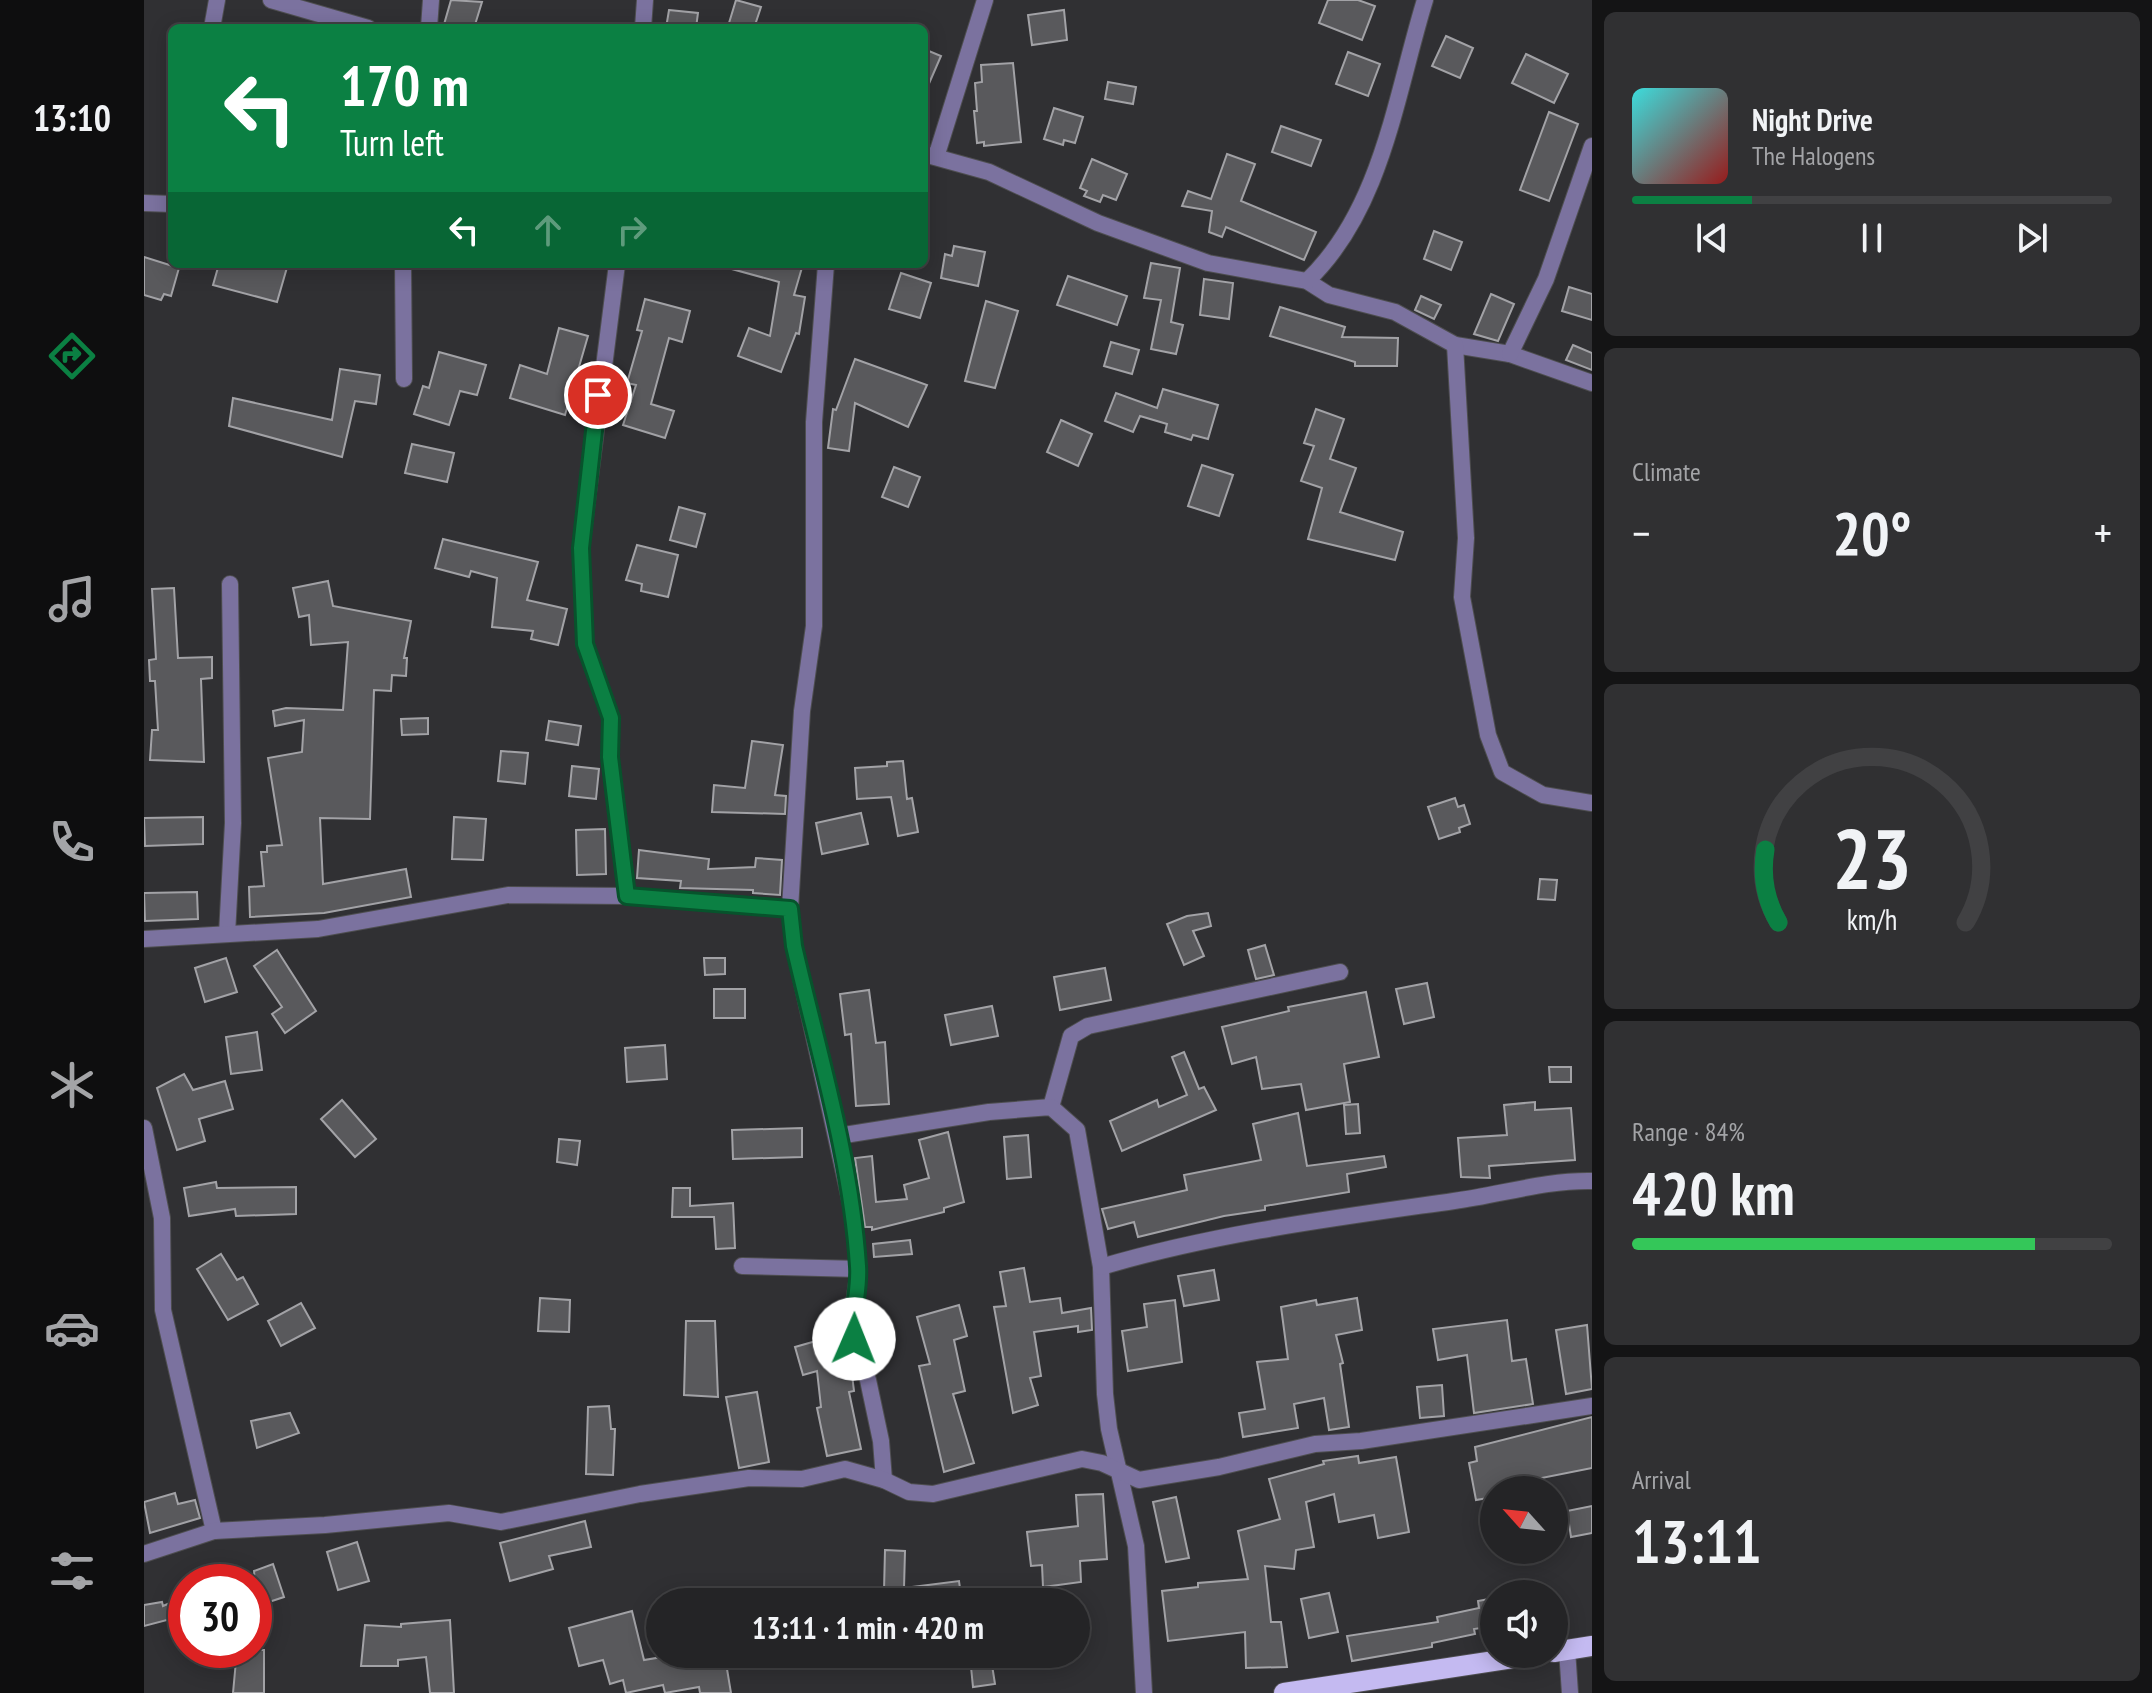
<!DOCTYPE html>
<html lang="en">
<head>
<meta charset="utf-8">
<style>
  :root { --surface:#242426; --page:#303032; --text:#f1f3f6; --muted:#a3a4a7; --line:#414143; --accent:#0b8043 }
  body { margin:0; font-family:"PT Sans Narrow",sans-serif; background:var(--page); color:var(--text); height:100vh; display:flex; flex-direction:column; font-size:30px; white-space:nowrap }
  * { box-sizing:border-box; margin:0 }
  p { font-size:26px; color:var(--muted) }
  .icon { flex:none; width:44px; height:44px; fill:none; stroke:currentColor; stroke-width:2; stroke-linecap:round; stroke-linejoin:round }
  .map { position:relative; flex:1; overflow:hidden }
  .drawer { display:flex; flex-direction:column; gap:12px; padding:12px; background:#141415; width:560px }
  .drawer>* { flex:none }
  .top-card { position:absolute; left:24px; top:24px; width:760px; height:244px; border-radius:12px; box-shadow:0 4px 20px #0003,0 0 0 2px var(--line); background:#0b8043; color:#fff; overflow:hidden }
  .needle { width:52px; rotate:297deg }
  .tools { position:absolute; left:1336px; top:1476px; display:grid; gap:16px }
  .tools a { display:grid; place-items:center; width:88px; height:88px; border-radius:50%; background:var(--surface); box-shadow:0 4px 20px #0003,0 0 0 2px var(--line); font-size:40px }
  .speed { position:absolute; left:24px; top:1564px; display:flex; gap:16px; font-size:40px; font-weight:700; text-align:center }
  .speed>* { display:grid; place-content:center; width:104px; height:104px; border-radius:50%; background:var(--surface); box-shadow:0 4px 20px #0003,0 0 0 2px var(--line); line-height:1 }
  .speed .limit { border:12px solid #d22; background:#fff; color:#111 }
  .pin { position:absolute; display:grid; place-items:center; width:68px; height:68px; color:#fff; margin:-34px; border:4px solid #fff; border-radius:50%; box-shadow:0 2px 8px #0007 }
  .me { position:absolute; width:88px; margin:-44px; rotate:1deg; stroke-linejoin:round; filter:drop-shadow(0 0 6px #0008) }
  .turn { display:flex; align-items:center; gap:28px; height:168px; padding:0 40px; font-size:36px }
  .turn .icon { width:104px; height:104px; stroke-width:2.5 }
  .turn b { display:block; font-size:56px; line-height:68px }
  .lanes { display:flex; align-items:center; height:76px; padding:0 40px; background:#0003; justify-content:center; gap:40px; direction:ltr }
  .lanes .off { opacity:.35 }
  .big { font-size:60px; font-weight:800; line-height:1.1 }
  .drawer .tile { flex:1; display:flex; flex-direction:column; justify-content:center; gap:12px; min-width:0; padding:0 28px; border-radius:12px; background:var(--page) }
  .drawer .dial { align-items:center; gap:0 }
  .dial svg { height:208px; overflow:visible; fill:none; stroke:var(--line); stroke-width:7; stroke-linecap:round; text-anchor:middle }
  .dial text { fill:var(--text); stroke:none }
  .song { display:flex; align-items:center; gap:24px }
  .cover { width:96px; height:96px; border-radius:12px; background:linear-gradient(135deg,hsl(180 70% 55%),hsl(0 70% 35%)) }
  .played { height:8px; border-radius:4px; background:linear-gradient(90deg,var(--accent) 25%,var(--line) 25%) }
  .keys { display:flex; justify-content:space-around; direction:ltr }
  .heat { display:flex; justify-content:space-between; align-items:center; font-size:44px; direction:ltr }
  .charge { height:12px; border-radius:6px; background:linear-gradient(90deg,#34c759 84%,var(--line) 0) }
  .trip { position:absolute; left:502px; top:1588px; width:444px; height:80px; border-radius:40px; background:var(--surface); box-shadow:0 4px 20px #0003,0 0 0 2px var(--line); font-weight:800; line-height:80px; text-align:center }
  main { display:flex; flex:1; min-height:0 }
  .menu { display:flex; flex-direction:column; width:144px; justify-content:space-around; align-items:center; background:#0e0e0f; color:var(--muted) }
  .menu .icon { width:56px; height:56px }
  .menu .on { color:var(--accent) }
  .menu b { font-size:36px; color:var(--text) }
  .map>svg:first-child { display:block }
</style>
</head>
<body>
<main>
<nav class="menu">
<b>13:10</b>
<svg class="icon on" aria-label="directions" viewBox="0 0 24 24"><path d="M12 3l9 9-9 9-9-9zM9 14v-3h6M13 9l2 2-2 2"/></svg>
<svg class="icon" aria-label="music" viewBox="0 0 24 24"><path d="M9 18V5l10-2v13"/><circle cx="6" cy="18" r="3"/><circle cx="16" cy="16" r="3"/></svg>
<svg class="icon" aria-label="phone" viewBox="0 0 24 24"><path d="M5 4h4l2 5-3 2q2 4 5 5l2-3 5 2v4C11 20 4 13 5 4z"/></svg>
<svg class="icon" aria-label="climate" viewBox="0 0 24 24"><path d="M12 3v18M4 7l16 10M4 17L20 7"/></svg>
<svg class="icon" aria-label="car" viewBox="0 0 24 24"><path d="M5 17H2v-5l4-1 3-4h7l3 4 3 1v5h-3M9 17h6M6 11h13"/><circle cx="7" cy="17" r="2"/><circle cx="17" cy="17" r="2"/></svg>
<svg class="icon" aria-label="filters" viewBox="0 0 24 24"><path d="M4 7h16M4 17h16"/><circle cx="9" cy="7" r="2"/><circle cx="15" cy="17" r="2"/></svg>
</nav>
<div class="map">
<svg width="1448" height="1693" viewBox="0 0 1448 1693">
  <rect width="100%" height="100%" fill="#303033"/>
  <!-- building -->
  <g fill="#59595c" stroke="#a2a2a6" stroke-width="2">
    <polygon points="307,0 338,2 330,28 299,28"/>
    <polygon points="592,0 617,7 610,28 585,23"/>
    <polygon points="1184,0 1214,0 1231,6 1218,40 1175,23"/>
    <polygon points="525,10 554,13 552,28 522,28"/>
    <polygon points="920,10 923,40 888,45 884,15"/>
    <polygon points="1302,36 1329,48 1316,78 1288,66"/>
    <polygon points="780,49 797,56 780,95"/>
    <polygon points="1204,52 1236,64 1224,96 1192,84"/>
    <polygon points="1382,54 1424,74 1410,103 1368,83"/>
    <polygon points="869,63 877,142 840,146 840,142 833,143 830,111 833,111 831,83 838,82 837,65"/>
    <polygon points="964,82 992,87 989,104 961,99"/>
    <polygon points="910,108 939,117 931,143 920,140 919,145 900,139"/>
    <polygon points="1405,112 1434,124 1405,201 1376,190"/>
    <polygon points="1137,126 1177,140 1167,166 1128,152"/>
    <polygon points="1083,154 1111,164 1097,201 1172,232 1160,260 1082,227 1078,237 1065,232 1068,211 1038,206 1044,191 1067,199"/>
    <polygon points="948,159 983,174 972,200 959,195 956,202 940,196 943,191 936,188"/>
    <polygon points="1290,231 1318,242 1307,270 1280,259"/>
    <polygon points="810,246 841,252 834,286 797,278 801,254 808,256"/>
    <polygon points="0,257 35,268 27,296 20,294 17,300 0,295"/>
    <polygon points="1007,263 1036,268 1027,322 1039,325 1032,354 1007,349 1017,300 1000,298"/>
    <polygon points="75,264 144,264 133,302 69,285"/>
    <polygon points="585,264 659,264 650,295 661,297 655,334 652,333 637,372 594,356 605,328 626,336 635,282 584,268"/>
    <polygon points="757,273 787,283 776,318 745,309"/>
    <polygon points="924,276 983,296 973,325 913,305"/>
    <polygon points="1060,279 1089,283 1085,319 1056,315"/>
    <polygon points="1425,287 1448,294 1448,320 1418,311"/>
    <polygon points="1347,294 1370,304 1354,341 1330,334"/>
    <polygon points="1277,296 1297,305 1290,319 1271,310"/>
    <polygon points="501,299 546,311 538,342 525,338 507,404 530,411 521,438 479,425 492,385 483,383 498,331 493,330"/>
    <polygon points="842,301 874,311 851,388 821,381"/>
    <polygon points="1136,307 1201,327 1198,337 1254,338 1253,366 1211,366 1211,362 1126,336"/>
    <polygon points="415,328 444,336 421,415 366,398 376,365 403,374"/>
    <polygon points="967,342 995,350 988,374 960,366"/>
    <polygon points="1429,345 1448,353 1448,370 1422,360"/>
    <polygon points="295,352 342,365 333,395 316,391 305,425 270,414 279,386 285,388"/>
    <polygon points="711,359 783,385 764,427 711,403 705,451 684,448 689,409 692,410"/>
    <polygon points="196,369 236,375 232,404 211,401 198,457 85,426 89,398 188,420"/>
    <polygon points="1019,389 1074,405 1064,439 1049,435 1047,440 1021,432 1023,424 996,416 989,432 961,421 972,393 1013,408"/>
    <polygon points="1172,409 1200,419 1186,459 1212,468 1196,512 1259,532 1251,560 1164,539 1178,488 1157,481 1170,446 1160,443"/>
    <polygon points="917,420 948,434 934,466 903,452"/>
    <polygon points="268,444 310,453 303,482 261,473"/>
    <polygon points="1058,465 1089,475 1075,516 1044,506"/>
    <polygon points="750,467 776,477 764,507 738,497"/>
    <polygon points="535,507 561,514 552,547 526,540"/>
    <polygon points="299,539 394,562 383,600 423,609 414,645 387,639 389,631 348,627 353,578 327,571 325,577 291,568"/>
    <polygon points="493,545 534,555 524,597 497,591 498,584 482,580"/>
    <polygon points="184,581 189,606 267,621 260,658 263,658 262,676 248,675 247,691 230,690 226,819 176,818 179,884 262,869 267,897 180,913 106,917 105,887 120,886 117,852 123,852 123,846 138,845 124,758 158,752 160,720 131,726 129,711 142,708 199,710 204,642 167,645 165,615 155,617 149,588"/>
    <polygon points="30,588 34,658 68,657 68,678 57,679 60,762 6,760 8,730 14,730 11,681 6,681 5,660 12,659 8,589"/>
    <polygon points="284,718 284,734 258,735 257,719"/>
    <polygon points="405,721 437,726 434,745 402,740"/>
    <polygon points="608,741 639,745 631,795 642,796 641,814 568,812 570,785 601,788"/>
    <polygon points="357,751 384,753 381,784 354,781"/>
    <polygon points="759,761 763,799 768,798 774,832 754,836 747,797 713,799 711,768 743,766 743,762"/>
    <polygon points="428,766 455,769 452,799 425,796"/>
    <polygon points="1311,798 1314,807 1320,805 1326,824 1315,828 1316,832 1295,839 1284,807"/>
    <polygon points="717,813 724,844 678,854 672,823"/>
    <polygon points="59,817 59,844 1,846 0,818"/>
    <polygon points="310,817 342,819 339,860 308,859"/>
    <polygon points="461,829 462,874 433,875 432,830"/>
    <polygon points="495,850 565,859 564,869 611,867 612,858 638,860 636,895 609,893 609,890 536,888 537,881 493,878"/>
    <polygon points="1396,879 1413,880 1411,900 1394,899"/>
    <polygon points="53,892 54,919 1,921 0,893"/>
    <polygon points="1064,913 1067,926 1049,931 1060,956 1040,965 1023,924 1043,916"/>
    <polygon points="1121,945 1130,975 1112,979 1104,950"/>
    <polygon points="133,950 172,1011 141,1033 128,1014 138,1007 110,966"/>
    <polygon points="82,958 93,992 61,1002 51,968"/>
    <polygon points="560,958 581,958 581,974 561,975"/>
    <polygon points="961,968 967,1000 916,1010 910,977"/>
    <polygon points="1283,983 1290,1017 1260,1024 1252,989"/>
    <rect x="570" y="989" width="31" height="29"/>
    <polygon points="725,990 732,1043 741,1042 745,1104 712,1106 707,1034 701,1035 696,994"/>
    <polygon points="1222,992 1235,1057 1200,1064 1206,1102 1162,1110 1157,1084 1118,1089 1112,1057 1088,1064 1078,1027 1145,1011 1144,1007"/>
    <polygon points="848,1006 854,1036 807,1045 801,1015"/>
    <polygon points="113,1032 118,1070 87,1074 82,1037"/>
    <polygon points="521,1045 523,1079 483,1082 481,1048"/>
    <polygon points="1040,1052 1055,1089 1060,1087 1072,1110 978,1151 966,1121 1013,1100 1015,1107 1043,1095 1028,1057"/>
    <polygon points="1405,1067 1427,1067 1427,1082 1406,1082"/>
    <polygon points="40,1074 49,1090 81,1081 89,1109 55,1119 61,1141 33,1150 13,1088"/>
    <polygon points="198,1100 232,1139 211,1157 177,1119"/>
    <polygon points="1391,1102 1391,1110 1427,1108 1431,1160 1345,1166 1346,1178 1317,1177 1314,1138 1363,1135 1360,1105"/>
    <polygon points="1214,1104 1216,1133 1202,1134 1200,1105"/>
    <polygon points="1154,1113 1163,1166 1240,1156 1242,1167 1203,1174 1205,1192 1121,1206 1121,1210 1080,1216 994,1237 990,1222 964,1229 958,1209 1043,1190 1040,1175 1117,1160 1109,1124"/>
    <polygon points="658,1128 658,1157 589,1159 588,1130"/>
    <polygon points="804,1132 820,1202 800,1208 800,1212 728,1230 728,1227 721,1227 711,1158 728,1156 732,1202 763,1199 760,1185 785,1178 775,1140"/>
    <polygon points="884,1135 887,1177 863,1179 860,1137"/>
    <polygon points="415,1139 436,1141 433,1165 413,1162"/>
    <polygon points="72,1182 73,1188 152,1187 152,1214 92,1216 91,1209 45,1216 40,1188"/>
    <polygon points="529,1188 546,1188 546,1206 589,1203 591,1248 572,1249 570,1217 528,1217"/>
    <polygon points="766,1240 768,1254 730,1257 729,1244"/>
    <polygon points="77,1254 93,1280 99,1277 114,1304 84,1320 53,1269"/>
    <polygon points="880,1268 886,1302 916,1298 918,1313 947,1308 948,1330 934,1332 934,1326 890,1332 897,1376 886,1378 894,1405 869,1413 850,1307 862,1306 856,1272"/>
    <polygon points="1070,1270 1075,1300 1040,1306 1034,1276"/>
    <polygon points="396,1298 426,1300 425,1332 394,1331"/>
    <polygon points="1213,1298 1218,1330 1192,1335 1199,1363 1196,1364 1205,1427 1185,1430 1180,1398 1150,1404 1154,1428 1099,1437 1095,1413 1121,1409 1113,1362 1144,1359 1137,1307 1172,1300 1173,1305"/>
    <polygon points="1031,1300 1038,1362 984,1371 978,1331 1003,1327 1000,1304"/>
    <polygon points="157,1303 171,1328 137,1346 124,1321"/>
    <polygon points="815,1305 823,1336 810,1340 821,1391 809,1394 830,1463 800,1472 775,1366 786,1364 773,1317"/>
    <polygon points="1363,1320 1368,1361 1382,1359 1389,1404 1330,1413 1323,1355 1294,1360 1289,1329"/>
    <polygon points="542,1321 571,1321 574,1397 540,1395"/>
    <polygon points="1443,1325 1448,1389 1422,1394 1412,1330"/>
    <polygon points="693,1335 704,1376 708,1375 710,1391 705,1392 717,1449 683,1456 673,1408 677,1407 673,1371 659,1375 651,1347"/>
    <polygon points="1298,1385 1300,1416 1276,1418 1273,1387"/>
    <polygon points="613,1392 625,1462 595,1468 582,1397"/>
    <polygon points="465,1406 467,1429 471,1429 469,1475 442,1474 444,1407"/>
    <polygon points="146,1413 155,1433 113,1448 107,1421"/>
    <polygon points="1448,1417 1448,1468 1358,1486 1359,1490 1350,1490 1350,1497 1332,1500 1325,1463 1333,1461 1331,1447"/>
    <polygon points="1214,1456 1215,1463 1252,1457 1265,1532 1234,1538 1230,1515 1195,1522 1190,1494 1162,1502 1170,1547 1152,1550 1150,1569 1121,1566 1127,1622 1137,1622 1143,1667 1102,1668 1101,1632 1024,1641 1018,1591 1054,1587 1054,1583 1104,1579 1094,1531 1136,1519 1125,1479 1180,1464 1179,1461"/>
    <polygon points="31,1493 34,1504 51,1500 56,1518 6,1533 0,1502"/>
    <polygon points="959,1494 963,1559 936,1561 937,1582 899,1587 898,1565 887,1566 883,1532 934,1526 932,1495"/>
    <polygon points="1032,1497 1045,1558 1022,1562 1009,1502"/>
    <polygon points="1448,1506 1448,1533 1427,1537 1423,1511"/>
    <polygon points="441,1521 447,1547 405,1556 409,1569 366,1581 356,1543"/>
    <polygon points="213,1542 225,1581 194,1590 183,1552"/>
    <polygon points="741,1550 761,1551 760,1588 815,1581 818,1602 722,1602 721,1593 740,1591"/>
    <polygon points="129,1564 140,1597 113,1606 110,1571"/>
    <polygon points="1185,1593 1194,1632 1165,1638 1157,1599"/>
    <polygon points="42,1596 42,1615 0,1626 0,1605 18,1602 19,1606"/>
    <polygon points="1350,1598 1350,1626 1330,1629 1331,1634 1288,1643 1288,1647 1208,1661 1203,1636 1294,1622 1293,1617 1335,1608 1334,1601"/>
    <polygon points="488,1611 500,1660 536,1654 539,1664 581,1657 587,1693 556,1693 555,1687 521,1693 519,1685 482,1693 479,1680 466,1684 459,1660 435,1666 425,1628"/>
    <polygon points="306,1620 310,1693 286,1693 282,1657 254,1660 254,1666 217,1666 221,1625 257,1627 257,1624"/>
    <polygon points="93,1650 120,1650 120,1693 89,1693"/>
    <polygon points="848,1665 851,1684 829,1687 827,1667"/>
  </g>
  <g fill="none" stroke-linecap="round" stroke-linejoin="round">
    <defs>
      <g id="minor">
        <polyline points="127,0 224,28"/>
        <polyline points="68,28 73,0"/>
        <polyline points="285,28 287,0"/>
        <polyline points="499,28 501,0"/>
        <polyline points="780,154 845,172 954,223 1064,263 1163,281 1185,295 1251,312 1311,345 1366,354 1448,383"/>
        <polyline points="792,157 841,0"/>
        <polyline points="0,203 28,204"/>
        <polyline points="259,264 260,379"/>
        <polyline points="473,264 437,548 441,644 467,718 466,757 483,896"/>
        <polyline points="682,264 670,422 670,626 658,711 646,909 650,946 708,1209 715,1269 708,1316 710,1339 724,1380 737,1441 740,1480"/>
        <path d="M 1163,281 C 1238,210 1252,94 1281,0"/>
        <polyline points="1311,345 1322,538 1318,597 1344,735 1358,772 1399,795 1448,803"/>
        <polyline points="1366,354 1402,279 1448,146"/>
        <polyline points="83,934 89,823 86,584"/>
        <polyline points="0,939 174,929 364,895 483,896 646,909"/>
        <polyline points="907,1107 927,1036 944,1026 1196,972"/>
        <polyline points="0,1128 18,1218 19,1310 70,1531"/>
        <polyline points="694,1136 845,1112 907,1107 933,1130 957,1267 961,1394 965,1429 992,1546 1000,1693"/>
        <polyline points="598,1266 715,1269"/>
        <path d="M 957,1267 C 1072,1233 1191,1218 1310,1201 C 1356,1195 1401,1180 1448,1181"/>
        <polyline points="0,1554 70,1531 181,1525 305,1513 357,1522 496,1494 605,1478 658,1479 701,1469 740,1480 765,1492 789,1494 938,1459 958,1463 995,1480 1075,1467 1171,1444 1217,1441 1448,1406"/>
        <polyline points="1423,1650 1426,1693"/>
      </g>
      <g id="primary">
        <polyline points="1410,1652 1448,1646"/>
        <polyline points="1140,1693 1396,1654"/>
      </g>
    </defs>
    <!-- minor casing -->
    <use href="#minor" stroke="#4e4e50" stroke-width="18"/>
    <!-- primary casing -->
    <use href="#primary" stroke="#4e4e50" stroke-width="22"/>
    <!-- minor -->
    <use href="#minor" stroke="#7b729f" stroke-width="16"/>
    <!-- primary -->
    <use href="#primary" stroke="#c4baf1" stroke-width="20"/>
  </g>
  <g fill="none" stroke-linecap="round" stroke-linejoin="round">
    <defs>
      <path id="route" d="M 454,395 L 437,548 L 441,644 L 467,718 L 466,757 L 483,896 L 646,909 L 650,946 C 674,1051 707,1158 714,1266 C 716,1290 707,1314 710,1339"/>
    </defs>
    <!-- route casing -->
    <use href="#route" stroke="#07532c" stroke-width="20"/>
    <!-- route -->
    <use href="#route" stroke="#0b8043" stroke-width="14"/>
  </g>
</svg>
<div class="tools">
<a><svg class="needle" viewBox="-14 -14 28 28"><path d="M0-13l5 13h-10z" fill="#e53935"/><path d="M0 13l5-13h-10z" fill="#a3a4a7"/></svg></a>
<a><svg class="icon" aria-label="sound" viewBox="0 0 24 24"><path d="M4 9h4l5-4v14l-5-4H4zM17 9q2 3 0 6"/></svg></a>
</div>
<div class="speed"><div class="limit">30</div></div>
<div class="pin" style="left:454px;top:395px;background:#d93025"><svg class="icon" aria-label="arrive" viewBox="0 0 24 24"><path d="M6 21V4h12l-3 4 3 4H6"/></svg></div>
<svg class="me" style="left:710px;top:1339px" viewBox="-20 -20 40 40"><circle r="19" fill="#fff"/><path d="M0-13L10 11 0 6-10 11z" fill="#0b8043"/></svg>
<div class="trip">13:11 · 1 min · 420 m</div>
<div class="top-card">
<div class="turn"><svg class="icon" aria-label="left" viewBox="0 0 24 24"><path d="M17 20v-9H6M10 6l-5 5 5 5"/></svg><div><b>170 m</b>Turn left</div></div>
<div class="lanes"><svg class="icon" aria-label="left" viewBox="0 0 24 24"><path d="M17 20v-9H6M10 6l-5 5 5 5"/></svg><svg class="icon off" aria-label="ahead" viewBox="0 0 24 24"><path d="M12 20V5M6 11l6-6 6 6"/></svg><svg class="icon off" aria-label="right" viewBox="0 0 24 24"><path d="M7 20v-9h11M14 6l5 5-5 5"/></svg></div>
</div>
</div>
<section class="drawer">
<div class="tile">
<div class="song"><i class="cover"></i><div><b>Night Drive</b><p>The Halogens</p></div></div>
<div class="played"></div>
<div class="keys"><svg class="icon" aria-label="previous" viewBox="0 0 24 24"><path d="M18 5L8 12l10 7zM5 5v14"/></svg><svg class="icon" aria-label="pause" viewBox="0 0 24 24"><path d="M8 5v14M16 5v14"/></svg><svg class="icon" aria-label="next" viewBox="0 0 24 24"><path d="M6 5l10 7-10 7zM19 5v14"/></svg></div>
</div>
<div class="tile"><p>Climate</p>
<div class="heat"><a>−</a><b class="big">20°</b><a>+</a></div>
</div>
<div class="tile dial"><svg viewBox="0 0 100 80">
<path d="M14 69A42 42 0 1 1 86 69"/>
<path d="M14 69A42 42 0 0 1 9 41" stroke="#0b8043"/>
<text x="50" y="56" font-size="32" font-weight="700">23</text>
<text x="50" y="72" font-size="11">km/h</text>
</svg></div>
<div class="tile"><p>Range · 84%</p><b class="big">420 km</b><div class="charge"></div></div>
<div class="tile"><p>Arrival</p><b class="big">13:11</b></div>
</section>
</main>
</body>
</html>
